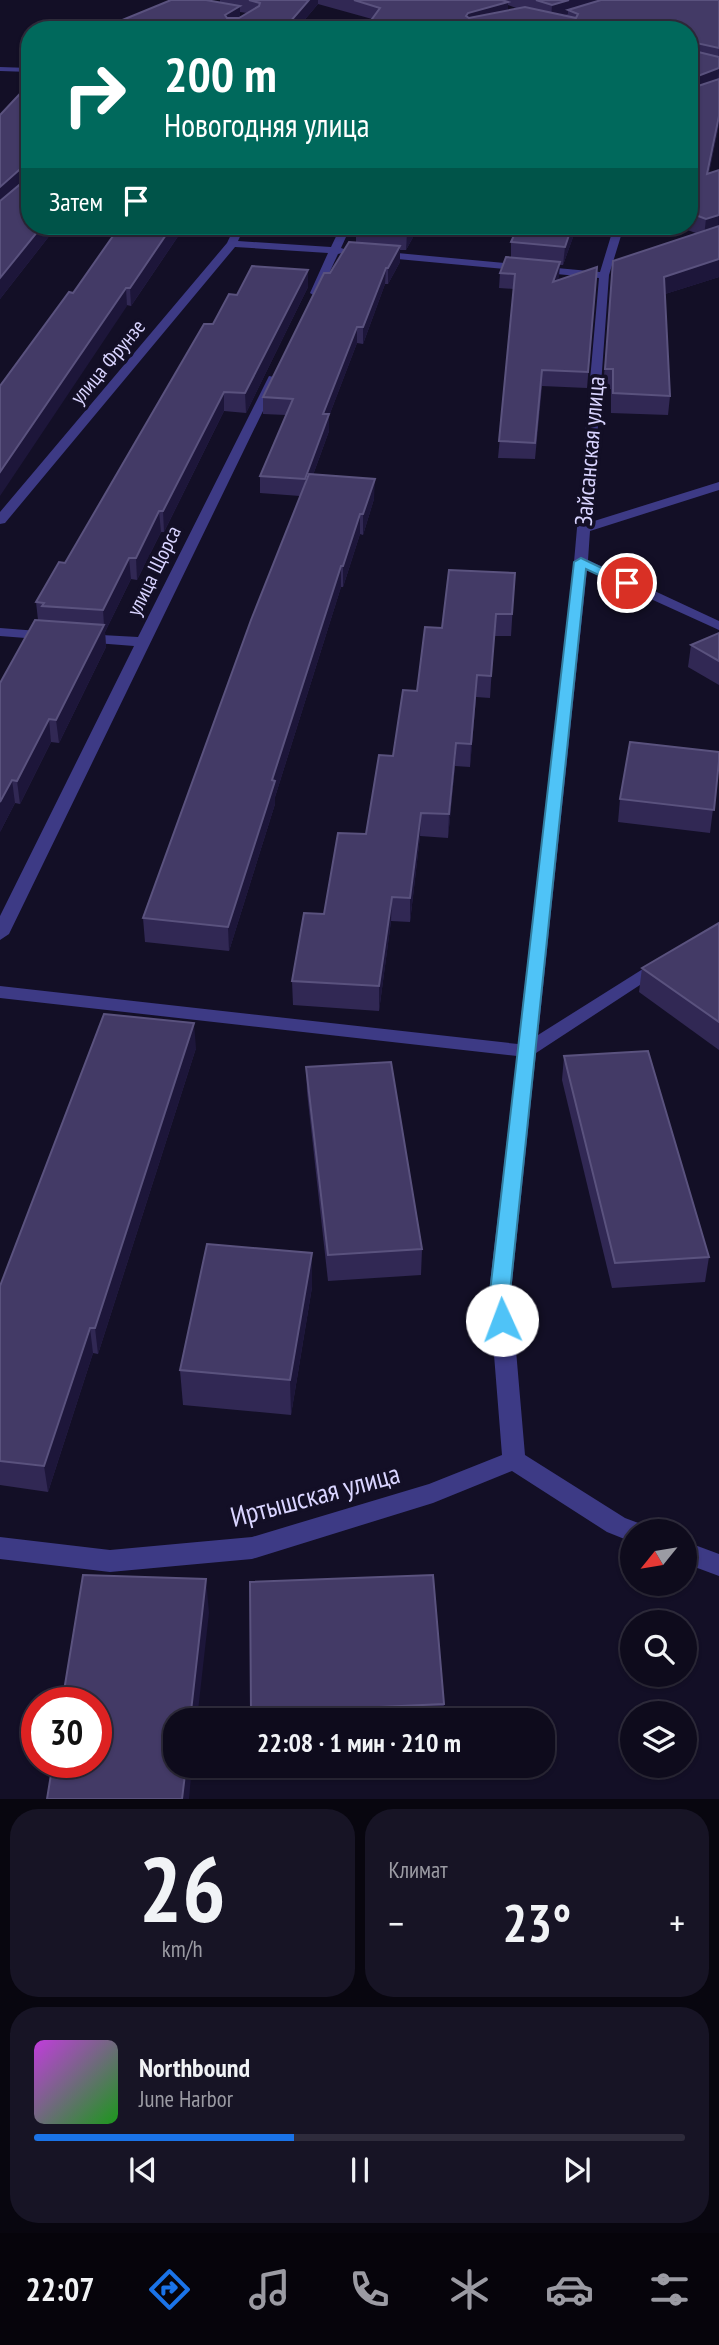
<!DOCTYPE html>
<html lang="ru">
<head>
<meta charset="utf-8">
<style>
  :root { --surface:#0e0b1c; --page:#171425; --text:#f1f3f6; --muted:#9b9ba3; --line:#2e2b3b; --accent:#1a73e8 }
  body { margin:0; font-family:"PT Sans Narrow",sans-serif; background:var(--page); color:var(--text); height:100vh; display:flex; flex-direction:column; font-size:26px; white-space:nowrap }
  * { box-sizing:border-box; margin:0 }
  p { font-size:23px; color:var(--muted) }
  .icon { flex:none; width:38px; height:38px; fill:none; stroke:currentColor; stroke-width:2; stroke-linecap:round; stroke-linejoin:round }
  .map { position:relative; height:1799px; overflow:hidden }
  .panel { display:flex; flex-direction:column; gap:10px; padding:10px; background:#08060f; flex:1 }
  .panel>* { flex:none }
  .guide { position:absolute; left:21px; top:21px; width:677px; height:214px; border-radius:28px; box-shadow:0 2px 5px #0004,0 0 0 2px var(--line); background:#00695c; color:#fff; overflow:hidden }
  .needle { width:46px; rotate:240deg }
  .fabs { position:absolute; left:620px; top:1519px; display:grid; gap:14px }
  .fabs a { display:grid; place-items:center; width:77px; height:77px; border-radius:50%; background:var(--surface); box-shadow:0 2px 5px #0004,0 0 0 2px var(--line); font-size:35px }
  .speed { position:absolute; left:21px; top:1687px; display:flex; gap:14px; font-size:35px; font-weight:700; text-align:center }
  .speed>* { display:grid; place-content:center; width:91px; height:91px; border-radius:50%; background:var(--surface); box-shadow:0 2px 5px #0004,0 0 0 2px var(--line); line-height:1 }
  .speed .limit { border:10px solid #d22; background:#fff; color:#111 }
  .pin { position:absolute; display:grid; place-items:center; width:60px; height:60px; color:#fff; margin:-30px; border:4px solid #fff; border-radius:50%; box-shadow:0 2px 7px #0007 }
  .me { position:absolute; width:77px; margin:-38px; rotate:358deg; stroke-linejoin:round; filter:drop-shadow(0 0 5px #0008) }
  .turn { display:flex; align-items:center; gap:24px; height:147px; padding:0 28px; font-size:32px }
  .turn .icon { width:91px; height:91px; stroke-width:2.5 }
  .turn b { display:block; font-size:49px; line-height:60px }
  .then { display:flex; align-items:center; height:66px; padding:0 28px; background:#0003; gap:14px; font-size:26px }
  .big { font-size:52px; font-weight:800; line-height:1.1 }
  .panel .tile { flex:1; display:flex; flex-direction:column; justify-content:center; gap:10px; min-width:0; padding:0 24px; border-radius:28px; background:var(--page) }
  .panel .dial { align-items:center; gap:0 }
  .dial b { font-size:91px; line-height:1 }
  .song { display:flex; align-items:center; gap:21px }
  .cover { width:84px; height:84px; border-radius:10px; background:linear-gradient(135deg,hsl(290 70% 55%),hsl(120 70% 35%)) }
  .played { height:7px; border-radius:4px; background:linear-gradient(90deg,var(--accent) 40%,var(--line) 40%) }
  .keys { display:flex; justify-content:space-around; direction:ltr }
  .heat { display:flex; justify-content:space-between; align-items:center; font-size:38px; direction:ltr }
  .panel .tiles { flex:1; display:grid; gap:10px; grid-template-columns:1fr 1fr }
  .tile:last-child { grid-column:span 2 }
  .trip { position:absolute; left:163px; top:1708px; width:392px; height:70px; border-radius:28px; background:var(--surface); box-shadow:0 2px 5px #0004,0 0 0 2px var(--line); font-weight:800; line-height:70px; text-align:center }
  .dock { display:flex; height:112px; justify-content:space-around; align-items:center; background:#06040b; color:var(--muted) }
  .dock .icon { width:49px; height:49px }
  .dock .active { color:var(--accent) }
  .dock b { font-size:32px; color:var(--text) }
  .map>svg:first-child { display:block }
</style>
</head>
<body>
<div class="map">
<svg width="719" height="1799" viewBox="0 0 719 1799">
  <rect width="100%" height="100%" fill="#130f26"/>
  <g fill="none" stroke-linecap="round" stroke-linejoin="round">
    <!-- minor -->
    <g fill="#3d3a85" fill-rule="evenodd">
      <polygon points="0,67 30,68 30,72 0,71"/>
      <polygon points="235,226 245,226 238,241 331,247 341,226 351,226 341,248 350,251 338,254 320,293 315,296 310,293 328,253 235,247 5,523 0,524 0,512 227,243"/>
      <polygon points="614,226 624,226 609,275 591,522 719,482 719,490 590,531 588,560 719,621 719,630 587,570 538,1035 654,962 660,960 669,966 536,1053 511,1292 525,1455 625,1518 641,1524 644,1531 632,1531 632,1542 607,1532 512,1471 433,1503 252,1559 110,1572 0,1559 0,1537 110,1550 252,1537 429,1484 502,1455 489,1292 517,1056 0,998 0,986 518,1044 574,562 599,278 376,257 371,254 376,251 600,272"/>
      <polygon points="269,376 279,378 9,934 0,940 0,916 134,646 83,642 76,638 83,634 138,637"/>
      <polygon points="0,628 51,632 58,636 51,640 0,636"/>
      <polygon points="684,1541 719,1554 719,1576 684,1563"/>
    </g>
  </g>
  <!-- wall -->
  <g fill="#312854" fill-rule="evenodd">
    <path d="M 220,0 L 719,0 L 719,124 L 709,173 L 719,170 L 719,277 L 665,294 L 670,396 L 668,415 L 611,413 L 611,389 L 603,389 L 613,261 L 696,233 L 676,226 L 690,226 L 690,30 L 364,30 L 372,19 L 318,4 L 296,30 L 98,30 L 220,2 ZM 508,5 L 519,9 L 508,11 ZM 240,12 L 247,13 L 240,17 Z"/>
    <polygon points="30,83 30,226 57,226 0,299 0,115"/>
    <polygon points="185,226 131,306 73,293"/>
    <polygon points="417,226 417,230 406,250 400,250 400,262 388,284 385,284 363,344 357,343 329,416 329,431 313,475 374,499 363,535 360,534 343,587 341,587 275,797 275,804 229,951 145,942 143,918 300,496 260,493 260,476 286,415 263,414 263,397 330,273 356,242 356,228"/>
    <polygon points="518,226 577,226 563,265 560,265 558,280 597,267 587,388 542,386 535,459 498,458 514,289 499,288 500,273 511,258 511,242"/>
    <polygon points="308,287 246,413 224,411 164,532 161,532 137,580 131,579 105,632 106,647 59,743 51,742 20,804 15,803 0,832 38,620 36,602 65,563 213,324 237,295"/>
    <polygon points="515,573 511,636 494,636 490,698 476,697 470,767 455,766 448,838 420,836 410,922 391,921 379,1011 293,1005 292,981 324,914 366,834 417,691 442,628"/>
    <polygon points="719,633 719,685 688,667 691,645"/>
    <polygon points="719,761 710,833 618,822 620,799"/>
    <polygon points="719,923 719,1050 639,992 642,968"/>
    <polygon points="196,1048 98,1354 93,1353 48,1492 0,1485 0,1286"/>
    <polygon points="564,1056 709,1257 705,1282 612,1288 562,1080"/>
    <polygon points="306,1067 422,1249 421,1275 328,1281 307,1092"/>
    <polygon points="312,1253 312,1287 291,1415 183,1405 180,1370"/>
    <polygon points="444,1704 443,1720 251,1720 251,1713"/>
  </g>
  <!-- shaded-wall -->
  <g fill="#1d163a">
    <polygon points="309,0 318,0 318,4 296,30 283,30"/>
    <polygon points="569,0 615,0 568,10 568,14 551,19 552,5"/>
    <polygon points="508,2 508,17 467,27 466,16 468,13"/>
    <polygon points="240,6 240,20 225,30 225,15"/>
    <polygon points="719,68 718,83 690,94 690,79"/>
    <polygon points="719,116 719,124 705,191 707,174"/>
    <polygon points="27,163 28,180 0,205 0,187"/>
    <polygon points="719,215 719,232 704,236 706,219"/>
    <polygon points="42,226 57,226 0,299 0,278"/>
    <polygon points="172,226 185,226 131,306 130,288"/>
    <polygon points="410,226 417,226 417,230 406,250 407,233"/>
    <polygon points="572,226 577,226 563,265 565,247"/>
    <polygon points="400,246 400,262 388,284 388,268"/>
    <polygon points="719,259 719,277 662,295 664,277"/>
    <polygon points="560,262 559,277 553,296 553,282"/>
    <polygon points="386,268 385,284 363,344 363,327"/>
    <polygon points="308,270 308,287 246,413 245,393"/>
    <polygon points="126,288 127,306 0,496 0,472"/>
    <polygon points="357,327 357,343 329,416 329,431 305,497 305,479 323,414"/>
    <polygon points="224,392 224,411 164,532 163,511"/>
    <polygon points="375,479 374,499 363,535 363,514"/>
    <polygon points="159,511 161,532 137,580 136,558"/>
    <polygon points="360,514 360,534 343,587 343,566"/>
    <polygon points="129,558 131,579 105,632 106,647 59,743 56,720 104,625 103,610"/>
    <polygon points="341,566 341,587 275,797 275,804 229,951 228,927 272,780"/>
    <polygon points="477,675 476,697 470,767 471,744"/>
    <polygon points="49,719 51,742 20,804 17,781"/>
    <polygon points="456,743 455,766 448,838 449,814"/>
    <polygon points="12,780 15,803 0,832 0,802"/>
    <polygon points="421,813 420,836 410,922 410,898"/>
    <polygon points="392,897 391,921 379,1011 379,986"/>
    <polygon points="194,1023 196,1048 98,1354 95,1328"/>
    <polygon points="312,1253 312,1287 291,1415 290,1380"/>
    <polygon points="90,1328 93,1353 48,1492 44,1466"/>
    <polygon points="206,1579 209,1613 197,1720 190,1720"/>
    <polygon points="186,1766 192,1766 189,1799 182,1799"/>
  </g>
  <!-- building -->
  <g fill="#433a66" stroke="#5a527e" stroke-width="2">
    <polygon points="171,0 206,0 240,6 225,15 227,18 239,18 259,6 260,3 249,0 309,0 283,30 98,30"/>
    <polygon points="354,0 502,0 508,2 468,13 466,16 469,18 525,7 576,18 578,14 568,10 601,0 719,0 719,48 692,42 690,44 690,30 523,30 501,23 497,30 364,30 380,8"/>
    <polygon points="536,0 569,0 552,5"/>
    <polygon points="690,50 719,57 719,68 690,79"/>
    <polygon points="719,79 719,116 707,174 719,170 719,215 706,219 690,213 690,86 692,88"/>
    <polygon points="30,83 30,164 27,163 0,187 0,115"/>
    <polygon points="30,176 30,226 42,226 0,278 0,201"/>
    <polygon points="120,226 172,226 130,288 126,288 0,472 0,386 69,292 73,293"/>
    <polygon points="357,226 410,226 407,233 356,228"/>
    <polygon points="518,226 572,226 565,247 511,242"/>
    <polygon points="719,226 719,259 664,277 670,396 613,393 613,369 605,369 613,261"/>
    <polygon points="349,242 400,246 388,268 386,268 363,327 357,327 323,414 329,414 305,479 260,476 293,399 263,397 324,273 330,273"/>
    <polygon points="506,257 560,262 553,282 597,267 588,372 542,370 535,443 499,441 515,274 500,273"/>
    <polygon points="252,266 308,270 245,393 224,392 163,511 159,511 136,558 129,558 103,610 42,606 44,603 36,602 59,562 65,563 204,324 213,324 229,294 237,295"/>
    <polygon points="309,474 375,479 363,514 360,514 343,566 341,566 272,780 275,781 228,927 143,918 251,620"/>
    <polygon points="449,570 515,573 512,614 496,614 491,676 477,675 471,744 456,743 449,814 421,813 410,898 392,897 379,986 292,981 304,913 324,914 338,833 366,834 379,755 393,756 403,690 417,691 425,627 442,628"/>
    <polygon points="35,620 104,625 56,720 49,719 17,781 12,780 0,802 0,683"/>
    <polygon points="719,633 719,661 691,645"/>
    <polygon points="630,742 719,752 719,761 714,810 620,799"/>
    <polygon points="719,923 719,1022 642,968"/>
    <polygon points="104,1014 194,1023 95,1328 90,1328 44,1466 0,1461 0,1286"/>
    <polygon points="648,1051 709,1257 615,1263 564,1056"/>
    <polygon points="391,1062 422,1249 328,1255 306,1067"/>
    <polygon points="207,1244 312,1253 290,1380 180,1370"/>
    <polygon points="83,1575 206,1579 190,1720 175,1720 175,1766 186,1766 182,1799 47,1799 53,1762 96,1762 96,1703 62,1703"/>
    <polygon points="433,1575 444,1704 251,1713 250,1582"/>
  </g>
  <!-- route -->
  <polygon fill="#4fc3f7" stroke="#337fa1" stroke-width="2" points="581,558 633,583 627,587 622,586 586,569 510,1292 512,1320 509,1326 502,1328 495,1326 490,1292 574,562"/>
  <g text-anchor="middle" stroke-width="7" stroke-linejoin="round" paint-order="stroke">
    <!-- far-street labels -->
    <g font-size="21" fill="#d9d4ff" stroke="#130f26">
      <text transform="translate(108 362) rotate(-50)" y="7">улица Фрунзе</text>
      <text transform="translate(154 571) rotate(-64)" y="7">улица Щорса</text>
    </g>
    <!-- street labels -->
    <g font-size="24" fill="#d9d4ff" stroke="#130f26">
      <text transform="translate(590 451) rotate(-85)" y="8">Зайсанская улица</text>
    </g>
    <!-- near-street labels -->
    <g font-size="28" fill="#d9d4ff" stroke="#130f26">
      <text transform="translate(315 1495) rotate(-15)" y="10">Иртышская улица</text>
    </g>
  </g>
</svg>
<div class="fabs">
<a><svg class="needle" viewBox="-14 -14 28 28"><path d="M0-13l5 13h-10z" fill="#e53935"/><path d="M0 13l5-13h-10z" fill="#9b9ba3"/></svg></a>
<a><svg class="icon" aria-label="search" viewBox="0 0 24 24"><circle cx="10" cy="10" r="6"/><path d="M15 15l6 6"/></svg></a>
<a><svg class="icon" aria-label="layers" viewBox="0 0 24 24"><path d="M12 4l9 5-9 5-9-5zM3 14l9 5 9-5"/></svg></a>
</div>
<div class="speed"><div class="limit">30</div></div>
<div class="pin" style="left:627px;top:583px;background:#d93025"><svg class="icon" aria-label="arrive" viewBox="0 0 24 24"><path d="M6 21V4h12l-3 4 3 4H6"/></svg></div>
<svg class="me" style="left:502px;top:1320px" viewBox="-20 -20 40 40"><circle r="19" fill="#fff"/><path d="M0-13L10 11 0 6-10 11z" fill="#4fc3f7"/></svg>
<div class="trip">22:08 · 1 мин · 210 m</div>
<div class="guide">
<div class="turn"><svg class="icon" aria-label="right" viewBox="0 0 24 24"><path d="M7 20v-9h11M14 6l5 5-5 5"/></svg><div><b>200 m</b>Новогодняя улица</div></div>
<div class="then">Затем<svg class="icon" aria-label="arrive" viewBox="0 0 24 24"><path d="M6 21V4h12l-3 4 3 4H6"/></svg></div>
</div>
</div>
<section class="panel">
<div class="tiles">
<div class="tile dial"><b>26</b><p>km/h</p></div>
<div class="tile"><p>Климат</p>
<div class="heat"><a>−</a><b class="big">23°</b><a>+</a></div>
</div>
<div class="tile">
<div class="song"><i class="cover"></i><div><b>Northbound</b><p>June Harbor</p></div></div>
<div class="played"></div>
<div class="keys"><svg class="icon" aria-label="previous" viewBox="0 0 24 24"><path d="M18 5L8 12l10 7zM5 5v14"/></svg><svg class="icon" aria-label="pause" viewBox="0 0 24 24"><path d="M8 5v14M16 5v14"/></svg><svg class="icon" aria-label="next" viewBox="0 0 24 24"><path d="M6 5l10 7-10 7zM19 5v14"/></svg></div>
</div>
</div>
</section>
<nav class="dock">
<b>22:07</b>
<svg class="icon active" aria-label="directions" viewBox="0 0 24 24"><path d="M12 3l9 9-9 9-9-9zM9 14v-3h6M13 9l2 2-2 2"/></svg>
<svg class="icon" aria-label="music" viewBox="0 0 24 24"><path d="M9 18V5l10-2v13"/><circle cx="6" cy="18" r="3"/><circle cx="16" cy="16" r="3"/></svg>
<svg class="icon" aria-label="phone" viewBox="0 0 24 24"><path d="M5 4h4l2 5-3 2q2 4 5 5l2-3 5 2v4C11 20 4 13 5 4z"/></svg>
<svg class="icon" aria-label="climate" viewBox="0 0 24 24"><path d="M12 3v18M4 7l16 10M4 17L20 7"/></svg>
<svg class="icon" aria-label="car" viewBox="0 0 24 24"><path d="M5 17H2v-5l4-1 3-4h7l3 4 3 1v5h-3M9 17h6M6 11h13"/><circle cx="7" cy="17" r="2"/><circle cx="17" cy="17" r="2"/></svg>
<svg class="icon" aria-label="filters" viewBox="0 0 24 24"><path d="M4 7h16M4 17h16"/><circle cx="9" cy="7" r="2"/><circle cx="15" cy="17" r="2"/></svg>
</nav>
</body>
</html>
